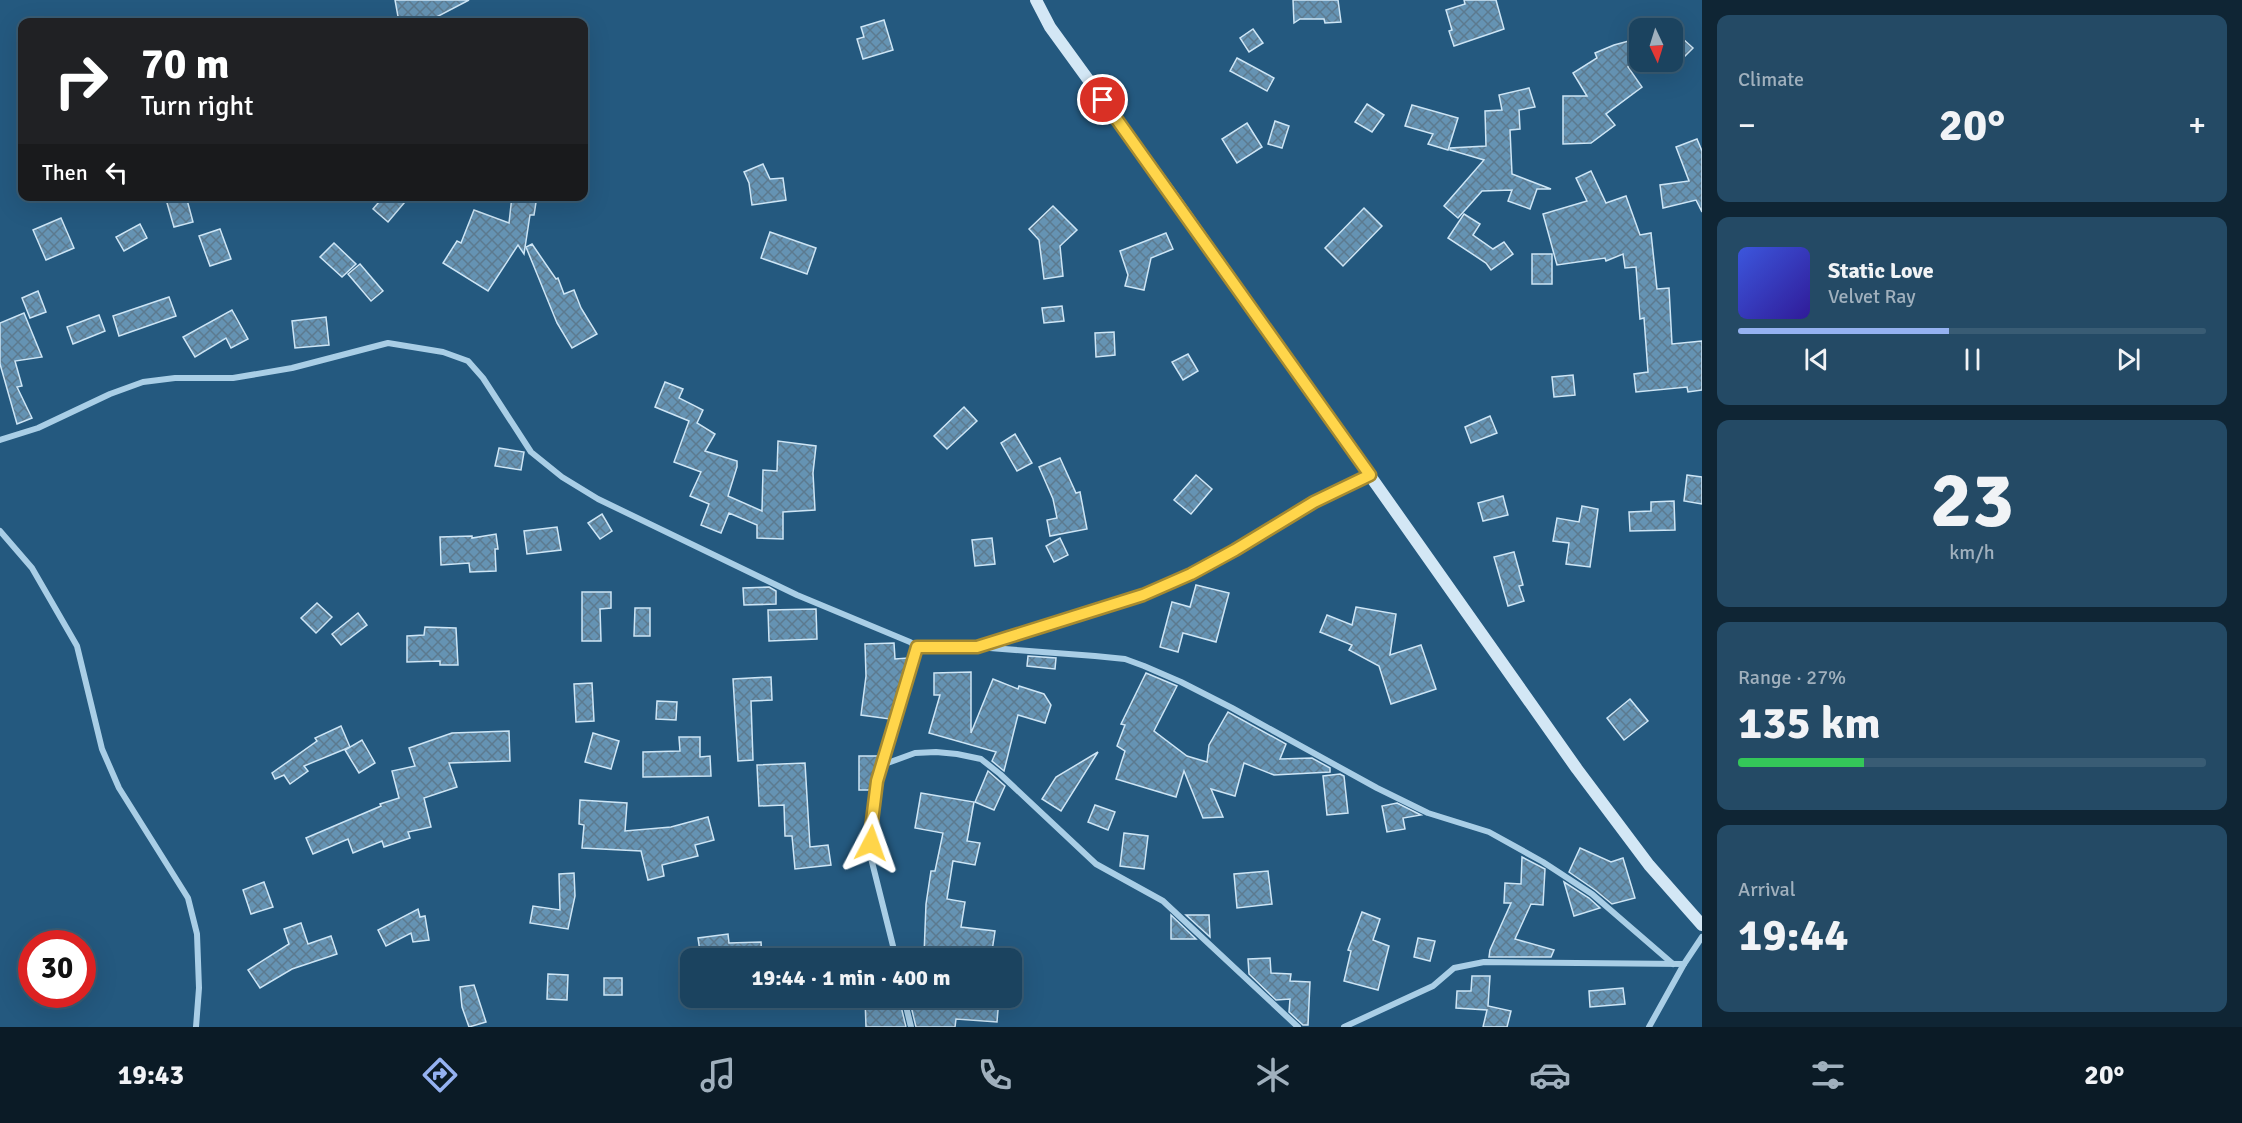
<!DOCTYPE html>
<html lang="en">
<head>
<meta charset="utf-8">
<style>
  :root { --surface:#1b435f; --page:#244a65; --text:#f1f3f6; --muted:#a0b0bd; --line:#395c74; --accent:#95b2f1 }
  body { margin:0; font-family:Signika,sans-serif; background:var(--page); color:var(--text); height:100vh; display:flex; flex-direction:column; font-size:22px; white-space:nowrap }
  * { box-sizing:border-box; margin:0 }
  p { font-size:20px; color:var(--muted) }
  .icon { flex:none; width:33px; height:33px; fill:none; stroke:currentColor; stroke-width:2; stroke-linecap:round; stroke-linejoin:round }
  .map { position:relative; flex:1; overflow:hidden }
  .panel { display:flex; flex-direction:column; gap:15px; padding:15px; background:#0f2534; width:540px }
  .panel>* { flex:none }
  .guide { position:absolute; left:18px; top:18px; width:570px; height:183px; border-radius:12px; box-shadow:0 6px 24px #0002,0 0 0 2px var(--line); background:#202124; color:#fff; overflow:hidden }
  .needle { width:39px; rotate:176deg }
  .fabs { position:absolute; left:1629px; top:18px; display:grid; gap:12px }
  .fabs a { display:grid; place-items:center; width:54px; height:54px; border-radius:12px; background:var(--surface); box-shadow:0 6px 24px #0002,0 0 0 2px var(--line); font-size:30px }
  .speed { position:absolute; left:18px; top:930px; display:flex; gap:12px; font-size:30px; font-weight:700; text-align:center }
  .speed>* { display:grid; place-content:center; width:78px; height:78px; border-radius:50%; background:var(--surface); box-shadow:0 6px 24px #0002,0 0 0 2px var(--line); line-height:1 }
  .speed .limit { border:9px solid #d22; background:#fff; color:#111 }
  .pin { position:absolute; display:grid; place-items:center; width:51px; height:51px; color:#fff; margin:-26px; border:3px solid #fff; border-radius:50%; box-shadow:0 2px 6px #0007 }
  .me { position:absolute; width:66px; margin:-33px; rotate:4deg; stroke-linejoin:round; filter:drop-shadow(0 0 4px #0008) }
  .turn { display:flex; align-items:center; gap:21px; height:126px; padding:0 24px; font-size:27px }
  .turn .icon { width:78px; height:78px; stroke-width:2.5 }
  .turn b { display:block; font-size:42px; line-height:51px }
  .then { display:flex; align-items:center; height:57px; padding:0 24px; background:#0003; gap:12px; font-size:22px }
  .big { font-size:45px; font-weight:700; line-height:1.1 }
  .panel .card { flex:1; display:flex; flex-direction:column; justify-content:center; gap:9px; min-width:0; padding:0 21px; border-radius:12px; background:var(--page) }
  .panel .dial { align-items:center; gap:0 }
  .dial b { font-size:78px; line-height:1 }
  .song { display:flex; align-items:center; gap:18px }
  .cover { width:72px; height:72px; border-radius:9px; background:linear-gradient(135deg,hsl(230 70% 55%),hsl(250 70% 35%)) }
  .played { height:6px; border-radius:3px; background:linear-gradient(90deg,var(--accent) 45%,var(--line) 45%) }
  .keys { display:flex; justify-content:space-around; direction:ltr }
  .heat { display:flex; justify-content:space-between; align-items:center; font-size:33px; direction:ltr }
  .charge { height:9px; border-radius:4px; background:linear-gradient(90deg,#34c759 27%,var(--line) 0) }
  .trip { position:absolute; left:680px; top:948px; width:342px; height:60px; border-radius:12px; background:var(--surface); box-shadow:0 6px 24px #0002,0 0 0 2px var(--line); font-weight:700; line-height:60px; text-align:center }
  .tab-bar { display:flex; height:96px; justify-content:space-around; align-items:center; background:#0b1b26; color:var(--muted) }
  .tab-bar .icon { width:42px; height:42px }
  .tab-bar .selected { color:var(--accent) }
  .tab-bar b { font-size:27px; color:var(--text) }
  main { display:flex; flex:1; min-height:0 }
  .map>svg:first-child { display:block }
</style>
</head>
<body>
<main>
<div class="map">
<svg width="1702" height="1027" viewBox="0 0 1702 1027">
  <defs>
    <pattern id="building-cross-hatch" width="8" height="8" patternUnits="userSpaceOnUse" patternTransform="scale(1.5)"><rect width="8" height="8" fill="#6593b3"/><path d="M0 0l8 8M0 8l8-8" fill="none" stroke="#5c7a8f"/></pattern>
  </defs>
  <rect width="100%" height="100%" fill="#24597f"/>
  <!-- building -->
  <g fill="url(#building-cross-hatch)" stroke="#cde5f5" stroke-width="1.5">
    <polygon points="395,0 469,0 427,22 399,22"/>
    <polygon points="1293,0 1338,0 1341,22 1325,23 1324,19 1300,19 1294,23"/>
    <polygon points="1464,0 1496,0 1504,29 1454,46 1449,31 1452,30 1446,10 1465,4"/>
    <polygon points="884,20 893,50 863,59 857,39 864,37 861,27"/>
    <polygon points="1253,29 1263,43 1249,52 1240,38"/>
    <polygon points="1672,29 1693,48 1672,69"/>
    <polygon points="1640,38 1640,63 1628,67 1642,87 1606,114 1615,125 1591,143 1563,144 1563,96 1587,96 1573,73 1597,58 1595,53 1614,45"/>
    <polygon points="1237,58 1274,78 1267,91 1230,71"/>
    <polygon points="1529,88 1535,107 1519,110 1520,129 1510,130 1512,174 1551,189 1537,189 1530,209 1508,201 1512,190 1482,191 1458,218 1444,206 1484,160 1450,150 1450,148 1486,146 1485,111 1502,110 1499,95"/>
    <polygon points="1367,104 1384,115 1372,132 1355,122"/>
    <polygon points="1412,105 1458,118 1448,150 1428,144 1433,134 1405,126"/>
    <polygon points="1275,121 1289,126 1282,148 1268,144"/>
    <polygon points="1247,123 1262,147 1237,163 1222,139"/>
    <polygon points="1697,139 1702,151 1702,212 1696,200 1663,208 1660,185 1689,181 1676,147"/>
    <polygon points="763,164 770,179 783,178 786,200 752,205 749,183 744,172"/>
    <polygon points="1591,171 1606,203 1626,196 1640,235 1651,233 1657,289 1669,288 1672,344 1702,341 1702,390 1688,392 1687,387 1636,392 1634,374 1648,372 1644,318 1640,319 1636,267 1625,268 1623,254 1606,261 1605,258 1557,265 1543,214 1587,201 1576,178"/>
    <polygon points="165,196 186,196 193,222 174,227"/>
    <polygon points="384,196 410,196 388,222 373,209"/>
    <polygon points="512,196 537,196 534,215 530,215 524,254 518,245 488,291 443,263 457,241 461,243 474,210 509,223"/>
    <polygon points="1053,206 1077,230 1060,246 1063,276 1044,279 1039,240 1029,229"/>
    <polygon points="1364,208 1382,226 1343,266 1325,248"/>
    <polygon points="1464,214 1480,224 1473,235 1493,249 1504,242 1513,254 1491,270 1486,263 1448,238"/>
    <polygon points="61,218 74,248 46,260 33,230"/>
    <polygon points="140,224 147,238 124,251 116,237"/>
    <polygon points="220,229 231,259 210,266 199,236"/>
    <polygon points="770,232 816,248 807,274 761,258"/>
    <polygon points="1166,233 1173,249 1151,258 1144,290 1125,286 1128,275 1120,251"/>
    <polygon points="334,243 356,264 342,277 320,257"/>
    <polygon points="532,244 556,279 558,278 564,294 574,290 581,308 597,334 572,348 557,323 526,247"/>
    <rect x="1532" y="254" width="20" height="30"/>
    <polygon points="360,264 383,291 371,301 348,274"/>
    <polygon points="38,291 46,312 30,318 22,298"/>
    <polygon points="169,297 176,316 119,336 113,316"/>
    <polygon points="1062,306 1064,321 1044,323 1042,308"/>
    <polygon points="232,310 248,339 231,348 226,338 195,357 183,337"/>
    <polygon points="24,313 42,357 15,361 22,386 17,387 32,418 17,424 0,364 0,323"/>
    <polygon points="99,315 105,331 73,344 67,327"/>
    <polygon points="326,317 329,345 295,348 292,321"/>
    <polygon points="1114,332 1115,355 1096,357 1095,333"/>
    <polygon points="1188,354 1198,371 1183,380 1172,362"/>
    <polygon points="1573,375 1575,395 1554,397 1552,377"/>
    <polygon points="665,382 683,389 679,398 703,410 697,423 715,434 705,451 737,461 737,467 728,496 762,511 763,470 777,471 778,441 816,446 813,473 815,510 783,512 783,539 757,538 757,525 729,513 721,533 701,525 709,504 690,496 701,472 674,462 689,421 655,407"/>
    <polygon points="964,407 977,421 947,449 934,436"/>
    <polygon points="1490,416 1497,433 1471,443 1465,427"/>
    <polygon points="1015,434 1032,463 1017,471 1001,443"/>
    <polygon points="499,448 524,452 521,470 495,466"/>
    <polygon points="1060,458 1076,493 1080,492 1087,529 1050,536 1047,520 1057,518 1053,499 1039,467"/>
    <polygon points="1196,475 1212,489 1191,514 1174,500"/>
    <polygon points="1687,475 1702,477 1702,504 1684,501"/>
    <polygon points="1503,496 1508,515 1483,521 1478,503"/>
    <polygon points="1674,501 1675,530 1630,531 1629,512 1651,511 1651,502"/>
    <polygon points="1582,506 1598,509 1590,567 1566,564 1569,543 1553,541 1557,518 1579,522"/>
    <polygon points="602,514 612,531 600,539 588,523"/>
    <polygon points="557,527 561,550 527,554 524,531"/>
    <polygon points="496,534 498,549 495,549 496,571 470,572 469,563 441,565 440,537 472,536 472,538"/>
    <polygon points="992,538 995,564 975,566 972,540"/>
    <polygon points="1060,538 1068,555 1054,562 1046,546"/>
    <polygon points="1514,552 1523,585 1519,586 1524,601 1508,606 1494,557"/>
    <polygon points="1196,585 1229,593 1216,642 1183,633 1178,652 1160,647 1172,602 1190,607"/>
    <polygon points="769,587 776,591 776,604 744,605 743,588"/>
    <polygon points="582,592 611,592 611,608 600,609 601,641 582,641"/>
    <polygon points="317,603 332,617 316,633 301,618"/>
    <polygon points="1356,607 1396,614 1390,655 1421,645 1436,689 1391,704 1379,666 1349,650 1352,645 1320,632 1327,615 1352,625"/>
    <polygon points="635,608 650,608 650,636 634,636"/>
    <polygon points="816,609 817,639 769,641 768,610"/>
    <polygon points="358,613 367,625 341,645 332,634"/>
    <polygon points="425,627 456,628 458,665 440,665 440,661 407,662 407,636 424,635"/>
    <polygon points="894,643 895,659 908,658 890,719 861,715 866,676 865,644"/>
    <polygon points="1028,656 1056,658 1055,669 1027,666"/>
    <polygon points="971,672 971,733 993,679 1018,689 1019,686 1044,694 1051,705 1045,723 1018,715 1004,771 992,761 996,752 929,733 940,695 934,695 934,673"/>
    <polygon points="1146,673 1177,686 1154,731 1187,756 1207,762 1209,745 1228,712 1286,744 1280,759 1312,758 1330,768 1330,772 1274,775 1244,763 1235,796 1211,789 1223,817 1203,818 1184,771 1176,797 1116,779 1125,751 1117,746 1125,725 1121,724"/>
    <polygon points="771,677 772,700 751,701 753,760 738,761 733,679"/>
    <polygon points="592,683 594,721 576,722 574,684"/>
    <polygon points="1630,699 1648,721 1624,740 1607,718"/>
    <polygon points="657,701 677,702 676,720 656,719"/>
    <polygon points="341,726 350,747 304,766 308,771 290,784 284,775 275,779 272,773 317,741 315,738"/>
    <polygon points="509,731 510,761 449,763 457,787 424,798 431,827 408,832 410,838 384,847 382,841 353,853 348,839 313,854 306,838 381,806 380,804 399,798 392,771 415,766 409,748 452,733"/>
    <polygon points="593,733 619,741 611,769 585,762"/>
    <polygon points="679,737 700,737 700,757 710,756 711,776 643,777 643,752 680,751"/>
    <polygon points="362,740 375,763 359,773 345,750"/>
    <polygon points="1098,752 1061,811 1042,799 1056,777"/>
    <polygon points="859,756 879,756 871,790 859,790"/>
    <polygon points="805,763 810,847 828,845 831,865 795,869 792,836 785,836 784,805 759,806 757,765"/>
    <polygon points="988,771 1005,786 994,810 975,802"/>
    <polygon points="1340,774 1344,776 1348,813 1327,815 1323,776"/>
    <polygon points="921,793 974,802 967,841 980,843 975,865 953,861 947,899 965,902 961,927 995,931 991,958 924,955 926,904 931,871 935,871 943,833 915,828"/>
    <polygon points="580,800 627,803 625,831 671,827 708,817 714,840 695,845 698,856 662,865 664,876 648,880 641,851 582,848 584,825 579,824"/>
    <polygon points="1397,803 1421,815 1403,818 1405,829 1387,832 1382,806"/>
    <polygon points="1095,805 1115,812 1108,830 1088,822"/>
    <polygon points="1124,833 1148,836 1144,869 1120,866"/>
    <polygon points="1580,848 1611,862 1623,858 1635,898 1612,904 1595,890 1569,872"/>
    <polygon points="1522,857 1545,869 1543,905 1531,904 1515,939 1554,950 1551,957 1489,957 1490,950 1511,903 1504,903 1505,883 1521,884"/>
    <polygon points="1268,871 1272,904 1237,908 1234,874"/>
    <polygon points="574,873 575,896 568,929 530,923 533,906 560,910 559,874"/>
    <polygon points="264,882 273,907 251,914 243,890"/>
    <polygon points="1564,882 1589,898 1600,908 1574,916"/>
    <polygon points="418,909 420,917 425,916 429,940 413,942 411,933 386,946 378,930"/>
    <polygon points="1362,912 1380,919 1373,940 1389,946 1378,990 1344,981 1351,951 1348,950"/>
    <polygon points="1171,915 1196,939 1171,939"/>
    <polygon points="1186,915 1209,915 1210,937"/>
    <polygon points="301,923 308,944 331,936 337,954 292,969 260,988 248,970 289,944 284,929"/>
    <polygon points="728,934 729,943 761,942 762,958 701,958 698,938"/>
    <polygon points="1418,938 1435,941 1430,961 1414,957"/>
    <polygon points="1270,958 1271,973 1291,974 1290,981 1310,982 1308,1025 1303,1025 1289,1012 1290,999 1276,1000 1249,974 1248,959"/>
    <polygon points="548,974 568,975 567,1000 547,999"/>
    <polygon points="1472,976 1490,976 1488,1006 1511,1011 1507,1027 1483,1027 1487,1010 1456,1008 1457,991 1471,991"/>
    <rect x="604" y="978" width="18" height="17"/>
    <polygon points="474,985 486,1022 469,1027 462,1007 460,987"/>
    <polygon points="1623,988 1625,1004 1590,1007 1589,991"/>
    <polygon points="865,998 899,998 906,1027 866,1027"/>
    <polygon points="909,998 928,998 928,1005 962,1004 962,998 999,998 997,1022 956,1019 955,1027 916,1027"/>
  </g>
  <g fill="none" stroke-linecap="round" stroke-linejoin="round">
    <!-- street -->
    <g stroke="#a9cee6" stroke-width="6">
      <polyline points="0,440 38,428 110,394 143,382 175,378 233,378 292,368 388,343 443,352 468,361 483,378 531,452 562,477 598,499 797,595 910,642 917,647 977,647 1095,656 1125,659 1144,666 1181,682 1232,708 1377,788 1428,813 1489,832 1543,862 1592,894 1673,964"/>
      <polyline points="0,531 32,568 77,646 102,749 119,788 188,898 197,934 199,988 196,1027"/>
      <polyline points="980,646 1142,595 1191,574 1235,550 1314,502 1369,475"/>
      <polyline points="882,765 915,753 936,752 957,754 981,759 1000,774 1096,864 1163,901 1298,1027"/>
      <polyline points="896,958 871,858 871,829 877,781 917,647"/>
      <polyline points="1684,964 1702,937"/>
      <polyline points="904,998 911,1027"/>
      <polyline points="1344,1027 1433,986 1454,968 1484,962 1684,964 1649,1027"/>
    </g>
    <!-- secondary -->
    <polyline stroke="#d3e7f5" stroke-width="12" points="1036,0 1050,27 1172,195 1577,769 1649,865 1702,925"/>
  </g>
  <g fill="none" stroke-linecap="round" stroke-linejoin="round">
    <defs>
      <polyline id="route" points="871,843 871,829 877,781 917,647 977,647 1143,595 1191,574 1235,550 1314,502 1370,475 1103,100"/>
    </defs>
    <!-- route casing -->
    <use href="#route" stroke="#a68a30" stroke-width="15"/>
    <!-- route -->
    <use href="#route" stroke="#ffd54a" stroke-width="10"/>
  </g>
</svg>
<div class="fabs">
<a><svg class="needle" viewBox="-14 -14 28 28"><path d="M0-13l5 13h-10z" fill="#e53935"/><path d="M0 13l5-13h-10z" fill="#a0b0bd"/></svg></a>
</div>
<div class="speed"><div class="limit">30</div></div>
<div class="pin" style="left:1103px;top:100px;background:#d93025"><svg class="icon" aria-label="arrive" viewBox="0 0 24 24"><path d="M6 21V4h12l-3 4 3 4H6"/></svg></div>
<svg class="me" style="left:871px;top:843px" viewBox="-20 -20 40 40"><path d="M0-17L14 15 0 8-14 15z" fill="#ffd54a" stroke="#fff" stroke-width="4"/></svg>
<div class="trip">19:44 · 1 min · 400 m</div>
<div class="guide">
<div class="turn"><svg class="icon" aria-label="right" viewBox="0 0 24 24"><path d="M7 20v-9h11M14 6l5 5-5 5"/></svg><div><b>70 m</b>Turn right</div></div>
<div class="then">Then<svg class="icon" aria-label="left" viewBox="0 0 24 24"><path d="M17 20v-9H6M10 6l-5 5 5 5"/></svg></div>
</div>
</div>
<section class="panel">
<div class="card"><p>Climate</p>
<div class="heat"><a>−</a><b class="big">20°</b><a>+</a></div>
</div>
<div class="card">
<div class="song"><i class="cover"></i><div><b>Static Love</b><p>Velvet Ray</p></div></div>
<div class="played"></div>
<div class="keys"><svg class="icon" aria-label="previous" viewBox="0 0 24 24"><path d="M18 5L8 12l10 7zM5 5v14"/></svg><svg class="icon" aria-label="pause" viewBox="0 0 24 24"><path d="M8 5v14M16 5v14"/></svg><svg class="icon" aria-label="next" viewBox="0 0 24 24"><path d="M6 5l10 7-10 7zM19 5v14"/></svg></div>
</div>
<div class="card dial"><b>23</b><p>km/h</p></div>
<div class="card"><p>Range · 27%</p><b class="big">135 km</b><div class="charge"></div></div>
<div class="card"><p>Arrival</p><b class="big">19:44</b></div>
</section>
</main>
<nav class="tab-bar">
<b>19:43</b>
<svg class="icon selected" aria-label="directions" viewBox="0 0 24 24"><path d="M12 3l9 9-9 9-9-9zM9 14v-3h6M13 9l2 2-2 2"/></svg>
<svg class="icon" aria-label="music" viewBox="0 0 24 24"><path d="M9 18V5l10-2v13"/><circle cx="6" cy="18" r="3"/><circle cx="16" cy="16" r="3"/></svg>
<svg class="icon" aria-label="phone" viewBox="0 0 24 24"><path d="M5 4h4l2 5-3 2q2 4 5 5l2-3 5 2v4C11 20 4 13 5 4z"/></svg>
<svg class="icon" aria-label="climate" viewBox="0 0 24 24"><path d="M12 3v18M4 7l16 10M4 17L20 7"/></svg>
<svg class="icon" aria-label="car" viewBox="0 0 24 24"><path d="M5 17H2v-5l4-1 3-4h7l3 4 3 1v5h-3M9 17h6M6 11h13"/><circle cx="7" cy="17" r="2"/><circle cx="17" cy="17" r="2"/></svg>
<svg class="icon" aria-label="filters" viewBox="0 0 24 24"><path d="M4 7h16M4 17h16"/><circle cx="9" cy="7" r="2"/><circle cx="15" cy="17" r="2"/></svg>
<b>20°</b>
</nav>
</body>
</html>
